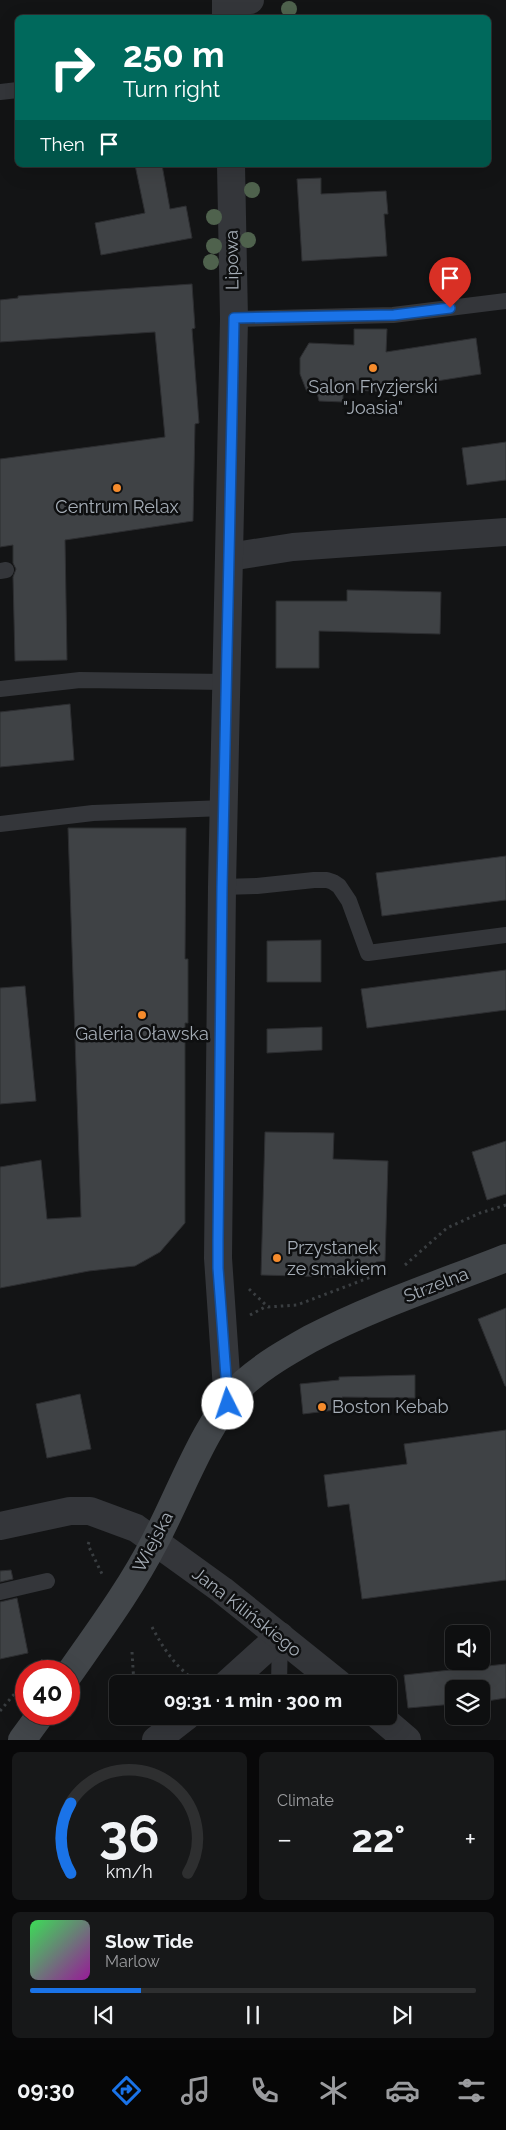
<!DOCTYPE html>
<html lang="en">
<head>
<meta charset="utf-8">
<style>
  :root { --surface:#0e0f10; --page:#171819; --text:#f1f3f6; --muted:#9b9c9f; --line:#2e2f30; --accent:#1a73e8 }
  body { margin:0; font-family:Raleway,sans-serif; background:var(--page); color:var(--text); height:100vh; display:flex; flex-direction:column; font-size:19px; white-space:nowrap }
  * { box-sizing:border-box; margin:0 }
  p { font-size:16px; color:var(--muted) }
  .icon { flex:none; width:28px; height:28px; fill:none; stroke:currentColor; stroke-width:2; stroke-linecap:round; stroke-linejoin:round }
  .map { position:relative; height:1740px; overflow:hidden }
  .drawer { display:flex; flex-direction:column; gap:12px; padding:12px; background:#080809; flex:1 }
  .drawer>* { flex:none }
  .hud { position:absolute; left:15px; top:15px; width:476px; height:152px; border-radius:8px; box-shadow:0 5px 20px #0002,0 0 0 1px var(--line); background:#00695c; color:#fff; overflow:hidden }
  .controls { position:absolute; left:445px; top:1625px; display:grid; gap:10px }
  .controls a { display:grid; place-items:center; width:45px; height:45px; border-radius:8px; background:var(--surface); box-shadow:0 5px 20px #0002,0 0 0 1px var(--line); font-size:25px }
  .speed { position:absolute; left:15px; top:1660px; display:flex; gap:10px; font-size:25px; font-weight:700; text-align:center }
  .speed>* { display:grid; place-content:center; width:65px; height:65px; border-radius:50%; background:var(--surface); box-shadow:0 5px 20px #0002,0 0 0 1px var(--line); line-height:1 }
  .speed .limit { border:8px solid #d22; background:#fff; color:#111 }
  .pin { position:absolute; display:grid; place-items:center; width:42px; height:42px; color:#fff; margin:-51px -21px; border-radius:50% 50% 50% 0; rotate:-45deg; box-shadow:0 0 5px #0007 }
  .pin .icon { rotate:45deg }
  .me { position:absolute; width:55px; margin:-28px; rotate:356deg; stroke-linejoin:round; filter:drop-shadow(0 0 4px #0008) }
  .turn { display:flex; align-items:center; gap:18px; height:105px; padding:0 25px; font-size:22px }
  .turn .icon { width:65px; height:65px; stroke-width:2.5 }
  .turn b { display:block; font-size:35px; line-height:42px }
  .then { display:flex; align-items:center; height:48px; padding:0 25px; background:#0003; gap:10px; font-size:19px }
  .big { font-size:38px; font-weight:700; line-height:1.1 }
  .drawer .tile { flex:1; display:flex; flex-direction:column; justify-content:center; gap:8px; min-width:0; padding:0 18px; border-radius:8px; background:var(--page) }
  .drawer .dial { align-items:center; gap:0 }
  .dial svg { height:130px; overflow:visible; fill:none; stroke:var(--line); stroke-width:7; stroke-linecap:round; text-anchor:middle }
  .dial text { fill:var(--text); stroke:none }
  .song { display:flex; align-items:center; gap:15px }
  .cover { width:60px; height:60px; border-radius:8px; background:linear-gradient(135deg,hsl(130 70% 55%),hsl(300 70% 35%)) }
  .played { height:5px; border-radius:2px; background:linear-gradient(90deg,var(--accent) 25%,var(--line) 25%) }
  .keys { display:flex; justify-content:space-around; direction:ltr }
  .heat { display:flex; justify-content:space-between; align-items:center; font-size:28px; direction:ltr }
  .drawer .tiles { flex:1; display:grid; gap:12px; grid-template-columns:1fr 1fr }
  .tile:last-child { grid-column:span 2 }
  .trip { position:absolute; left:109px; top:1675px; width:288px; height:50px; border-radius:8px; background:var(--surface); box-shadow:0 5px 20px #0002,0 0 0 1px var(--line); font-weight:700; line-height:50px; text-align:center }
  .tabs { display:flex; height:80px; justify-content:space-around; align-items:center; background:#060606; color:var(--muted) }
  .tabs .icon { width:35px; height:35px }
  .tabs .selected { color:var(--accent) }
  .tabs b { font-size:22px; color:var(--text) }
  .map>svg:first-child { display:block }
</style>
</head>
<body>
<div class="map">
<svg width="506" height="1740" viewBox="0 0 506 1740">
  <rect width="100%" height="100%" fill="#131415"/>
  <!-- building -->
  <g fill="#3f4245" stroke="#2d2e31">
    <polygon points="135,165 162,165 170,209 186,206 192,238 101,255 95,223 145,213"/>
    <polygon points="321,178 321,194 386,191 388,214 384,214 387,256 302,261 297,179"/>
    <polygon points="192,284 195,328 192,329 199,423 195,424 193,521 65,540 67,660 15,661 13,577 16,569 13,563 13,545 0,547 0,459 165,437 155,332 0,342 0,300 18,298 18,296"/>
    <polygon points="354,329 387,329 386,352 476,338 481,374 411,385 411,394 343,389 343,402 319,401 316,388 307,392 300,374 300,358 309,343 354,345"/>
    <polygon points="506,442 506,480 467,485 462,448"/>
    <polygon points="347,590 441,592 440,634 319,631 319,668 276,668 276,601 347,601"/>
    <polygon points="70,704 74,760 0,767 0,712"/>
    <polygon points="68,828 186,828 185,959 188,959 188,1023 185,1023 185,1223 160,1252 135,1266 89,1271 0,1288 0,1167 41,1160 47,1219 81,1217"/>
    <polygon points="506,856 506,900 382,916 376,873"/>
    <polygon points="321,940 321,982 267,982 267,941"/>
    <polygon points="506,970 506,1010 367,1028 361,989"/>
    <polygon points="25,986 36,1101 0,1104 0,988"/>
    <polygon points="322,1027 322,1050 267,1053 267,1029"/>
    <polygon points="265,1132 334,1133 333,1159 388,1161 385,1261 376,1262 377,1269 336,1277 261,1275"/>
    <polygon points="506,1141 506,1194 487,1200 472,1152"/>
    <polygon points="506,1308 506,1386 505,1386 478,1319"/>
    <polygon points="415,1375 415,1398 342,1397 343,1409 303,1414 300,1384 339,1380 339,1377"/>
    <polygon points="80,1394 91,1449 47,1458 36,1404"/>
    <polygon points="506,1430 506,1580 362,1599 349,1504 328,1507 324,1475 407,1464 404,1444"/>
    <polygon points="11,1570 13,1579 0,1582 0,1571"/>
    <polygon points="17,1598 28,1653 0,1659 0,1602"/>
    <polygon points="506,1664 506,1698 481,1702 481,1689 454,1689 454,1704 408,1708 404,1675"/>
  </g>
  <g fill="none" stroke-linecap="round" stroke-linejoin="round">
    <!-- path -->
    <g stroke="#3a3e41" stroke-width="3" stroke-dasharray="2.5 4" stroke-linecap="butt">
      <polyline points="405,1265 447,1228 480,1213 506,1205"/>
      <polyline points="249,1289 268,1307 297,1305 371,1277"/>
      <polyline points="250,1315 267,1306"/>
      <polyline points="89,1542 88,1545 102,1574"/>
      <path d="M 152,1627 C 164,1650 177,1669 199,1683"/>
      <polyline points="132,1652 134,1684"/>
      <polyline points="33,1671 43,1660"/>
      <polyline points="0,1711 26,1680"/>
    </g>
    <!-- service -->
    <g stroke="#34363a" stroke-width="16">
      <polyline points="0,92 18,90"/>
      <polyline points="234,319 393,315 506,301"/>
      <polyline points="0,571 6,570"/>
      <polyline points="0,689 80,680 226,682"/>
      <polyline points="0,824 93,813 224,808"/>
      <polyline points="222,887 257,886 314,880 327,880 333,882 339,886 349,901 368,953 506,935"/>
      <polyline points="0,1592 47,1581"/>
      <polyline points="279,1684 280,1636"/>
    </g>
    <!-- minor -->
    <g stroke="#34363a" stroke-width="28">
      <polyline points="226,1 250,0"/>
      <polyline points="229,557 293,547 506,532"/>
      <polyline points="227,1684 280,1636"/>
      <polyline points="156,1740 187,1716"/>
    </g>
    <!-- tertiary -->
    <g stroke="#34363a" stroke-width="28">
      <polyline points="226,0 226,18"/>
      <polyline points="228,1404 218,1258 222,887 234,319 231,165"/>
      <polyline points="0,1526 70,1511 90,1511 136,1528 222,1590 339,1684"/>
      <polyline points="379,1716 407,1740"/>
    </g>
    <!-- secondary -->
    <g stroke="#42464a" stroke-width="28">
      <path d="M 69,1674 C 99,1631 131,1588 155,1541 C 181,1492 205,1422 244,1383 C 264,1365 287,1352 310,1339 C 373,1306 440,1284 506,1258"/>
      <polyline points="22,1740 41,1714"/>
    </g>
  </g>
  <!-- trees -->
  <g fill="#4f624d">
    <circle cx="289" cy="9" r="8"/>
    <circle cx="252" cy="190" r="8"/>
    <circle cx="214" cy="217" r="8"/>
    <circle cx="248" cy="240" r="8"/>
    <circle cx="214" cy="246" r="8"/>
    <circle cx="211" cy="262" r="8"/>
  </g>
  <g fill="none" stroke-linecap="round" stroke-linejoin="round">
    <defs>
      <polyline id="route" points="228,1404 218,1268 218,1239 222,887 234,318 394,315 450,308"/>
    </defs>
    <!-- route casing -->
    <use href="#route" stroke="#114b97" stroke-width="12"/>
    <!-- route -->
    <use href="#route" stroke="#1a73e8" stroke-width="9"/>
  </g>
  <!-- markers -->
  <g fill="#f58b2c" stroke="#0e0f10" stroke-width="2">
    <circle cx="373" cy="368" r="5"/>
    <circle cx="117" cy="488" r="5"/>
    <circle cx="142" cy="1015" r="5"/>
    <circle cx="277" cy="1258" r="5"/>
    <circle cx="322" cy="1407" r="5"/>
  </g>
  <g text-anchor="middle" stroke-width="5" stroke-linejoin="round" paint-order="stroke">
    <!-- street labels -->
    <g font-size="18" fill="#a5adb6" stroke="#0e0f10">
      <text transform="translate(232 260) rotate(-91)" y="6">Lipowa</text>
      <text transform="translate(436 1285) rotate(-21)" y="6">Strzelna</text>
      <text transform="translate(153 1542) rotate(-62)" y="6">Wiejska</text>
      <text transform="translate(247 1612) rotate(38)" y="6">Jana Kilińskiego</text>
    </g>
    <!-- poi labels -->
    <g font-size="18" fill="#a5adb6" stroke="#0e0f10">
      <text x="373" y="393">Salon Fryzjerski<tspan x="373" dy="21">"Joasia"</tspan></text>
      <text x="117" y="513">Centrum Relax</text>
      <text x="142" y="1040">Galeria Oławska</text>
      <text x="287" y="1254" text-anchor="start">Przystanek<tspan x="287" dy="21">ze smakiem</tspan></text>
      <text x="332" y="1413" text-anchor="start">Boston Kebab</text>
    </g>
  </g>
</svg>
<div class="controls">
<a><svg class="icon" aria-label="sound" viewBox="0 0 24 24"><path d="M4 9h4l5-4v14l-5-4H4zM17 9q2 3 0 6"/></svg></a>
<a><svg class="icon" aria-label="layers" viewBox="0 0 24 24"><path d="M12 4l9 5-9 5-9-5zM3 14l9 5 9-5"/></svg></a>
</div>
<div class="speed"><div class="limit">40</div></div>
<div class="pin" style="left:450px;top:308px;background:#d93025"><svg class="icon" aria-label="arrive" viewBox="0 0 24 24"><path d="M6 21V4h12l-3 4 3 4H6"/></svg></div>
<svg class="me" style="left:228px;top:1404px" viewBox="-20 -20 40 40"><circle r="19" fill="#fff"/><path d="M0-13L10 11 0 6-10 11z" fill="#1a73e8"/></svg>
<div class="trip">09:31 · 1 min · 300 m</div>
<div class="hud">
<div class="turn"><svg class="icon" aria-label="right" viewBox="0 0 24 24"><path d="M7 20v-9h11M14 6l5 5-5 5"/></svg><div><b>250 m</b>Turn right</div></div>
<div class="then">Then<svg class="icon" aria-label="arrive" viewBox="0 0 24 24"><path d="M6 21V4h12l-3 4 3 4H6"/></svg></div>
</div>
</div>
<section class="drawer">
<div class="tiles">
<div class="tile dial"><svg viewBox="0 0 100 80">
<path d="M14 69A42 42 0 1 1 86 69"/>
<path d="M14 69A42 42 0 0 1 14 26" stroke="#1a73e8"/>
<text x="50" y="56" font-size="32" font-weight="700">36</text>
<text x="50" y="72" font-size="11">km/h</text>
</svg></div>
<div class="tile"><p>Climate</p>
<div class="heat"><a>−</a><b class="big">22°</b><a>+</a></div>
</div>
<div class="tile">
<div class="song"><i class="cover"></i><div><b>Slow Tide</b><p>Marlow</p></div></div>
<div class="played"></div>
<div class="keys"><svg class="icon" aria-label="previous" viewBox="0 0 24 24"><path d="M18 5L8 12l10 7zM5 5v14"/></svg><svg class="icon" aria-label="pause" viewBox="0 0 24 24"><path d="M8 5v14M16 5v14"/></svg><svg class="icon" aria-label="next" viewBox="0 0 24 24"><path d="M6 5l10 7-10 7zM19 5v14"/></svg></div>
</div>
</div>
</section>
<nav class="tabs">
<b>09:30</b>
<svg class="icon selected" aria-label="directions" viewBox="0 0 24 24"><path d="M12 3l9 9-9 9-9-9zM9 14v-3h6M13 9l2 2-2 2"/></svg>
<svg class="icon" aria-label="music" viewBox="0 0 24 24"><path d="M9 18V5l10-2v13"/><circle cx="6" cy="18" r="3"/><circle cx="16" cy="16" r="3"/></svg>
<svg class="icon" aria-label="phone" viewBox="0 0 24 24"><path d="M5 4h4l2 5-3 2q2 4 5 5l2-3 5 2v4C11 20 4 13 5 4z"/></svg>
<svg class="icon" aria-label="climate" viewBox="0 0 24 24"><path d="M12 3v18M4 7l16 10M4 17L20 7"/></svg>
<svg class="icon" aria-label="car" viewBox="0 0 24 24"><path d="M5 17H2v-5l4-1 3-4h7l3 4 3 1v5h-3M9 17h6M6 11h13"/><circle cx="7" cy="17" r="2"/><circle cx="17" cy="17" r="2"/></svg>
<svg class="icon" aria-label="filters" viewBox="0 0 24 24"><path d="M4 7h16M4 17h16"/><circle cx="9" cy="7" r="2"/><circle cx="15" cy="17" r="2"/></svg>
</nav>
</body>
</html>
